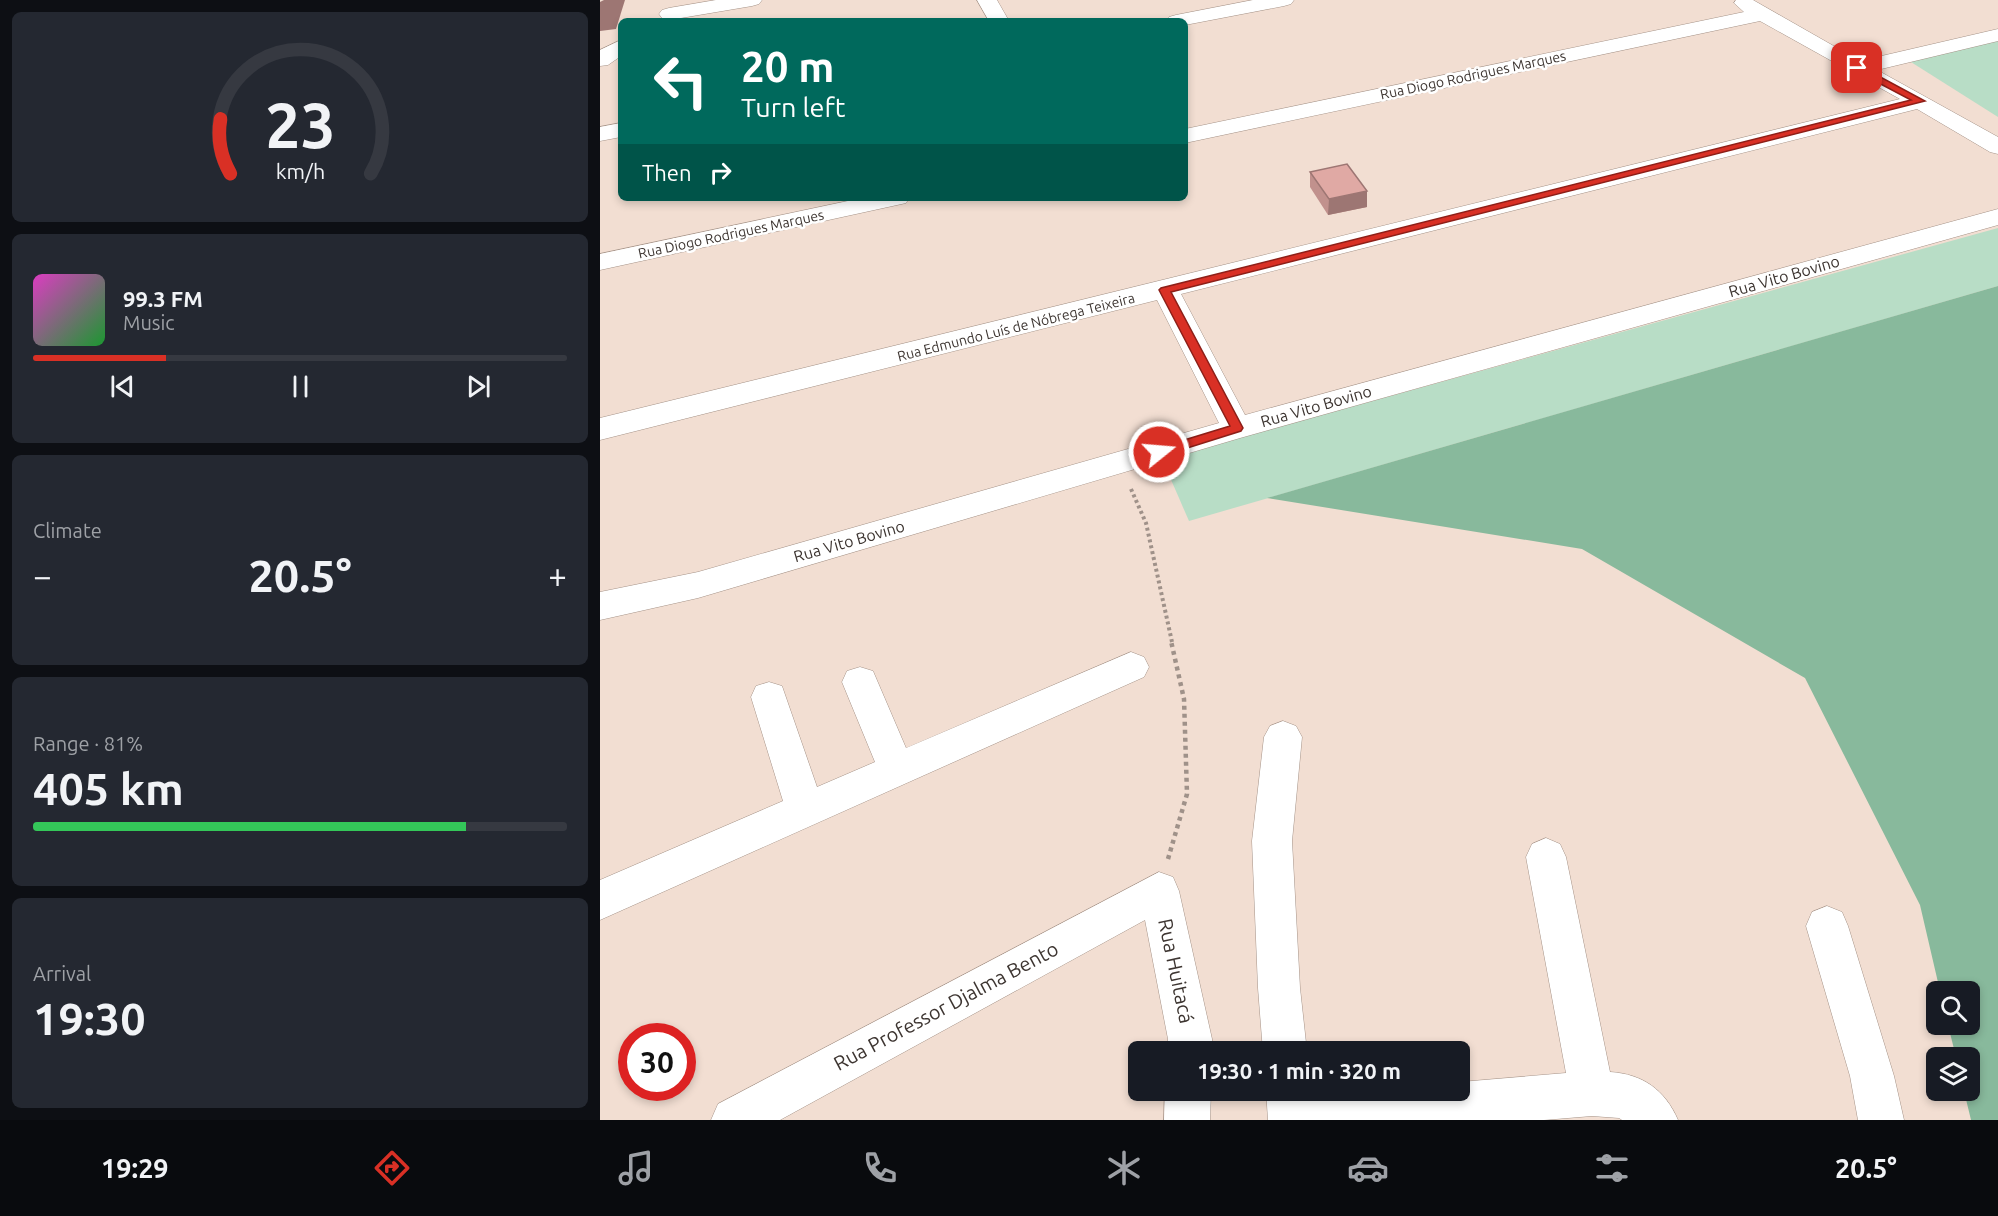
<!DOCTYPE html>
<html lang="en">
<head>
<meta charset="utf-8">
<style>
  :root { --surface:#171b24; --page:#242831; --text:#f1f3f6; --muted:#9ea1a6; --line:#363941; --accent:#d93025 }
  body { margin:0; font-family:Ubuntu,sans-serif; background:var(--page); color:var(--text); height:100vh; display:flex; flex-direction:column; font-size:22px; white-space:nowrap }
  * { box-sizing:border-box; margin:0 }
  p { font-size:20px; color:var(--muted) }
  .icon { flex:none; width:33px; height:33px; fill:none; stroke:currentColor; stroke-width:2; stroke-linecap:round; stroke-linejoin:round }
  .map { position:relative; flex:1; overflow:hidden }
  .drawer { display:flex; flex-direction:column; gap:12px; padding:12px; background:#0d0f14; width:600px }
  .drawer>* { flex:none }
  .banner { position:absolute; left:18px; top:18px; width:570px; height:183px; border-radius:9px; box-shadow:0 3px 9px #0003; background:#00695c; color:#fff; overflow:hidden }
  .buttons { position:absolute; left:1326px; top:981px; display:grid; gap:12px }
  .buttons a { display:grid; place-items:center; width:54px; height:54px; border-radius:9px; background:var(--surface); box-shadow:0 3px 9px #0003; font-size:30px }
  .speed { position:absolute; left:18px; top:1023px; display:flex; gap:12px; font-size:30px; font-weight:700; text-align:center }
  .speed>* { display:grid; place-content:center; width:78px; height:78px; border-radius:50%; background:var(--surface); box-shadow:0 3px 9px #0003; line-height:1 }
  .speed .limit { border:9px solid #d22; background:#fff; color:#111 }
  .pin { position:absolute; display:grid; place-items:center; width:51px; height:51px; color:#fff; margin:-26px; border-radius:12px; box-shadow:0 3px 9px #0006 }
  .me { position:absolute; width:66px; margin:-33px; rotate:73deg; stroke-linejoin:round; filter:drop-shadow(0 0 4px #0008) }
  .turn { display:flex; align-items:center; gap:21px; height:126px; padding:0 24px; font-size:27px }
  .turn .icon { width:78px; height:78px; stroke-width:2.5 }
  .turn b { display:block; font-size:42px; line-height:51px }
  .then { display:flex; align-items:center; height:57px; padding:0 24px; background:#0003; gap:12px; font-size:22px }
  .big { font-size:45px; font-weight:600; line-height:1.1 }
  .drawer .tile { flex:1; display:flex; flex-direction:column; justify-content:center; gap:9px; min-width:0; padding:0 21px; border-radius:9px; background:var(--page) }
  .drawer .dial { align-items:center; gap:0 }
  .dial svg { height:156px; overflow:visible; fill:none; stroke:var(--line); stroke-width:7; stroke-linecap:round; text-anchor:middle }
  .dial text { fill:var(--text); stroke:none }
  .song { display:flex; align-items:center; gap:18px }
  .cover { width:72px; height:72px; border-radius:9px; background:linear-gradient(135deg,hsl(310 70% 55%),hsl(130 70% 35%)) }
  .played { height:6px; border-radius:3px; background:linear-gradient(90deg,var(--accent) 25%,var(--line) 25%) }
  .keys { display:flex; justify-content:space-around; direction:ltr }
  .heat { display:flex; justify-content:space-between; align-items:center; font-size:33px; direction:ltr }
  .charge { height:9px; border-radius:4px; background:linear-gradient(90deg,#34c759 81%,var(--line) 0) }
  .trip { position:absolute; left:528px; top:1041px; width:342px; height:60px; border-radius:9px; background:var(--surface); box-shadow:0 3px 9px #0003; font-weight:600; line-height:60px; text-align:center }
  .tab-bar { display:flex; height:96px; justify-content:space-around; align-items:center; background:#090b0e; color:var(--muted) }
  .tab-bar .icon { width:42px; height:42px }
  .tab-bar .on { color:var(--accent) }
  .tab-bar b { font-size:27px; color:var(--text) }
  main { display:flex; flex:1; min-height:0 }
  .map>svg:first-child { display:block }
</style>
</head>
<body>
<main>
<section class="drawer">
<div class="tile dial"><svg viewBox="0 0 100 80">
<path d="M14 69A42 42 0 1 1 86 69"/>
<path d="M14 69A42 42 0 0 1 9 41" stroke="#d93025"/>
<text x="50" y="56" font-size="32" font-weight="700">23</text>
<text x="50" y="72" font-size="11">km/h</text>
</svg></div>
<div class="tile">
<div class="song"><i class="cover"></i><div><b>99.3 FM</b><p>Music</p></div></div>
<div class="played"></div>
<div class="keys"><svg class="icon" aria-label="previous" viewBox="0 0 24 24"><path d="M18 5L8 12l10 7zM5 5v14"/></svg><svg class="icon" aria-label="pause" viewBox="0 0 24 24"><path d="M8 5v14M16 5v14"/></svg><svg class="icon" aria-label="next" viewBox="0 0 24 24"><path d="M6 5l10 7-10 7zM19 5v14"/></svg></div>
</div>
<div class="tile"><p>Climate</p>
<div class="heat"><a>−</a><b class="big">20.5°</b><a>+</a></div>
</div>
<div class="tile"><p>Range · 81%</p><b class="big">405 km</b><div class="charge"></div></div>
<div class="tile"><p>Arrival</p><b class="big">19:30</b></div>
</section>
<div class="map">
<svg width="1398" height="1120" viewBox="0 0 1398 1120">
  <rect width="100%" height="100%" fill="#f2ded2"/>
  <!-- green -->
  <g fill="#b8ddc6">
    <polygon points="1398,36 1398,117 1303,57"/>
    <polygon points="1398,228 1398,286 589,521 562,459"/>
  </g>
  <!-- forest -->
  <polygon fill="#88b99c" points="1398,286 1398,1120 1371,1120 1364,1091 1370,1090 1370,1058 1356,1057 1348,1025 1370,1024 1370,992 1340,991 1320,905 1205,678 982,549 667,498"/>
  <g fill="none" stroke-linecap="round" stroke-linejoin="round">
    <defs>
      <g id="minor">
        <polygon points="116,0 162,0 159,4 152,6 69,20 62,18 59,14 62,10 69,8"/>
        <polygon points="377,0 397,0 409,21 389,21"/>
        <polygon points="653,0 694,0 691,4 684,6 585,25 585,21 566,21 569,17 576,15"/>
        <polygon points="1136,0 1153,0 1260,61 1398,29 1398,41 1277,70 1398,137 1398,154 1390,152 1317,109 581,294 645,415 1398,209 1398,225 640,438 98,598 0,620 0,592 98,572 619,423 557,300 0,440 0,418 1300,99 1160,21 585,143 585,129 1144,12 1134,3"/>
        <polygon points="21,40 21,56 8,65 0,66 0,50"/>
        <polygon points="21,123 21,137 0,141 0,127"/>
        <polygon points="262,198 309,198 306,203 297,205 0,270 0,254"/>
        <polygon points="531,652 544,657 549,667 544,677 0,920 0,880 183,801 151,697 156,686 169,682 182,686 217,787 275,762 242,682 247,671 260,667 273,671 306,748"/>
        <polygon points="683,721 696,726 702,737 692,841 700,988 707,1052 663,1052 658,988 652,841 664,737 670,726"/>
        <path d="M 946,838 L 960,844 L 966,857 L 1010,1072 C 1043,1074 1065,1090 1078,1120 L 1022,1120 L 1019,1118 L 992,1116 L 944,1120 L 668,1120 L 666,1090 L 712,1090 L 712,1096 L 768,1090 L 860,1090 L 860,1082 L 966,1073 L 926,857 L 932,844 Z"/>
        <polygon points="559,872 573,877 579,891 612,1039 612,1052 568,1052 568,1039 545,920 180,1120 111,1120 118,1104"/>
        <polygon points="1227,906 1242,912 1248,926 1294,1076 1304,1120 1258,1120 1250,1076 1206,926 1212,912"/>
        <polygon points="565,1090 611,1090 610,1120 564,1120"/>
      </g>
    </defs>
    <!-- minor casing -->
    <use href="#minor" stroke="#a59388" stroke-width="1"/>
    <!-- path-far1 -->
    <polyline stroke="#9f9189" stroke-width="4" stroke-dasharray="3 3" stroke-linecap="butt" points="531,489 546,523 572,642"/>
    <!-- path -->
    <polyline stroke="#9f9189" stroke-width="4.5" stroke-dasharray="4 4" stroke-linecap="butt" points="568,859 587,794 584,699 571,641"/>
    <!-- minor -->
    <use href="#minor" fill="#fff" fill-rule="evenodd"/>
  </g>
  <!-- wall -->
  <polygon fill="#c1918d" points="710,172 767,191 767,207 728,215 710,187"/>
  <!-- shaded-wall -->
  <g fill="#9d7673">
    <polygon points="4,0 25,0 16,29 0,31 0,2"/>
    <polygon points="767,191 767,207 728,215 729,199"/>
  </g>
  <!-- building -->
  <polygon fill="#e0a9a4" stroke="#9d7673" stroke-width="1.5" points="747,164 767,191 729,199 710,172"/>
  <!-- route -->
  <polygon fill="#d93025" stroke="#8d1f18" stroke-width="1.5" points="1254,66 1260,66 1325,101 571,292 643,428 641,431 559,457 553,452 555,449 630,426 559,290 561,288 1311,100 1254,70"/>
  <g text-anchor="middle" stroke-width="5" stroke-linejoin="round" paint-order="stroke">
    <!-- far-street labels -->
    <g font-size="14" fill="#3d3531" stroke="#fff">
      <text transform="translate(873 75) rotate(-12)" y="5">Rua Diogo Rodrigues Marques</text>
      <text transform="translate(131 234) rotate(-12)" y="5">Rua Diogo Rodrigues Marques</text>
      <text transform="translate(416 327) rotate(-14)" y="5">Rua Edmundo Luís de Nóbrega Teixeira</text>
    </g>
    <!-- street labels -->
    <g font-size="16" fill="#3d3531" stroke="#fff">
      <text transform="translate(1184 276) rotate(-16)" y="6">Rua Vito Bovino</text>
      <text transform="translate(716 406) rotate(-16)" y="6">Rua Vito Bovino</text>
      <text transform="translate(249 541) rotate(-16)" y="6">Rua Vito Bovino</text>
    </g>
    <!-- near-street labels -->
    <g font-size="20" fill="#3d3531" stroke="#fff">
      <text transform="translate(576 971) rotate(78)" y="7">Rua Huitacá</text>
      <text transform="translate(346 1006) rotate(-28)" y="7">Rua Professor Djalma Bento</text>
    </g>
  </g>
</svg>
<div class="buttons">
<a><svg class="icon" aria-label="search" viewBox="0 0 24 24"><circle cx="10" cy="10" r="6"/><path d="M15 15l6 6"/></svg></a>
<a><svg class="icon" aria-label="layers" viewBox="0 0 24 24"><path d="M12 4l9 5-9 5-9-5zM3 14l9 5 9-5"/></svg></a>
</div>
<div class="speed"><div class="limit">30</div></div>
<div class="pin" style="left:1257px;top:68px;background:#d93025"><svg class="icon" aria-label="arrive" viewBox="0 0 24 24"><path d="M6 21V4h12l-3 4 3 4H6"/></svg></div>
<svg class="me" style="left:559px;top:452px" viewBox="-20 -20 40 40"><circle r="17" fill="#d93025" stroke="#fff" stroke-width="3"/><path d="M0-11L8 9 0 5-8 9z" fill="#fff"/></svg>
<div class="trip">19:30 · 1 min · 320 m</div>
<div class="banner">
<div class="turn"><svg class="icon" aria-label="left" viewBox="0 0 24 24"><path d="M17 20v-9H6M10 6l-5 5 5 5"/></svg><div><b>20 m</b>Turn left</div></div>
<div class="then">Then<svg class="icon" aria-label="right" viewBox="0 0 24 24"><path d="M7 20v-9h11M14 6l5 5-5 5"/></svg></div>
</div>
</div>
</main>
<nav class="tab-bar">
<b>19:29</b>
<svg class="icon on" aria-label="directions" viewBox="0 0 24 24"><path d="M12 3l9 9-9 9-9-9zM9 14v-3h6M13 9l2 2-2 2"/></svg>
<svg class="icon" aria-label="music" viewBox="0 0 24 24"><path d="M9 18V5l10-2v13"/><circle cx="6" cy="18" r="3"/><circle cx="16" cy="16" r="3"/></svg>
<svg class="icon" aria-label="phone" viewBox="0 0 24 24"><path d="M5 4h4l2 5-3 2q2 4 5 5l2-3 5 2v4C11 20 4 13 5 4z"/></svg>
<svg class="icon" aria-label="climate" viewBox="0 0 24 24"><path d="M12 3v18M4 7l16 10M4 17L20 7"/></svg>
<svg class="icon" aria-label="car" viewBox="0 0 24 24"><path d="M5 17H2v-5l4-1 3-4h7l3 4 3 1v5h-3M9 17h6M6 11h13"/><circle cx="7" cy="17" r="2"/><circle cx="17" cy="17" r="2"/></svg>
<svg class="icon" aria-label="filters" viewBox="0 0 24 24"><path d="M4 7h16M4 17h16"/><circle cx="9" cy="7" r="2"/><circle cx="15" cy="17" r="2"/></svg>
<b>20.5°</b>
</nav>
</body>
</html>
